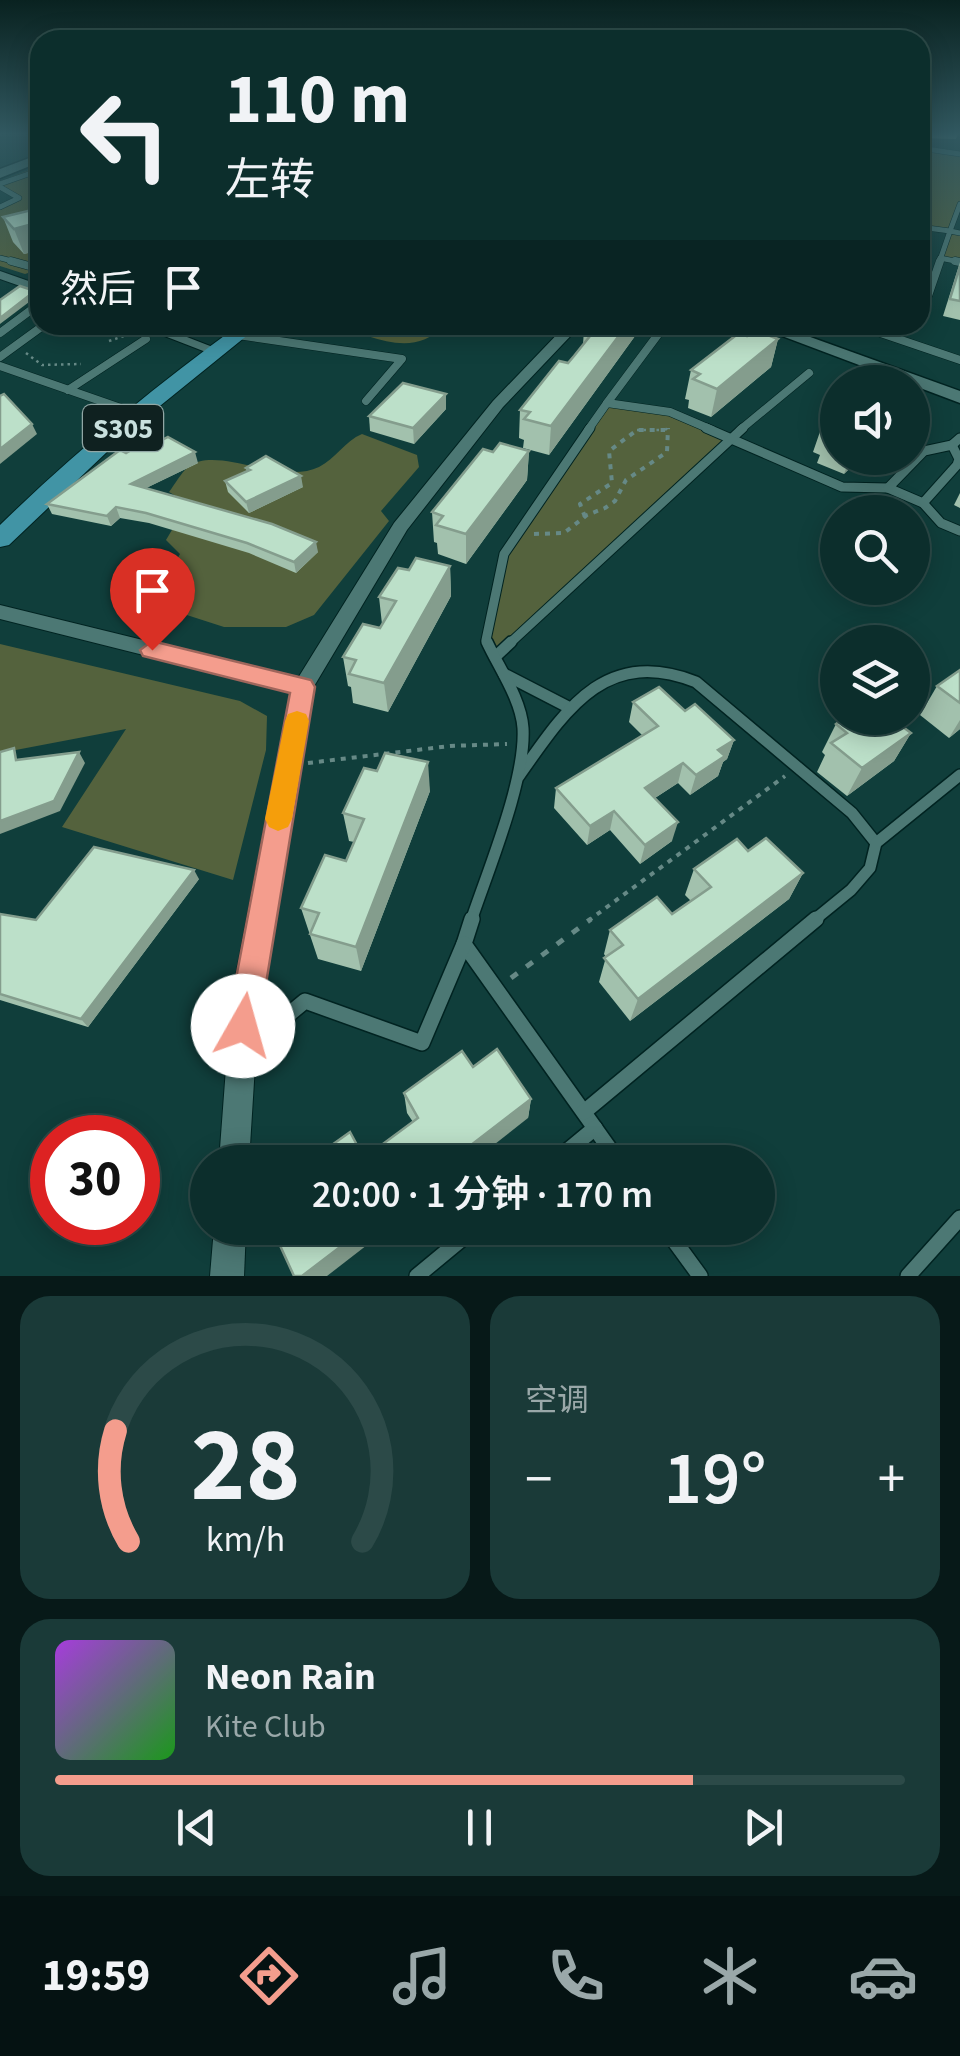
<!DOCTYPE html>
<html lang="zh">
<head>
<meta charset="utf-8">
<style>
  :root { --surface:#0c2e2c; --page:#1a3a38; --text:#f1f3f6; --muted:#9aa8a9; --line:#2c4a48; --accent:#f49d8d }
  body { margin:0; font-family:"Source Sans 3","Noto Sans SC",sans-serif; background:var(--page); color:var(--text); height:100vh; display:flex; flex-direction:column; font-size:38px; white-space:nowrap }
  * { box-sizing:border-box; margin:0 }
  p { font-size:32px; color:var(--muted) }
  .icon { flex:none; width:55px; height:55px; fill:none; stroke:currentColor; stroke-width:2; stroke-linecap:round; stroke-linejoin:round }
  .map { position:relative; height:1276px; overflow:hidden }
  .details { display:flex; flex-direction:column; gap:20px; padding:20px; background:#071918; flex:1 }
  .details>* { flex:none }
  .hud { position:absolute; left:30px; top:30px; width:900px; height:305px; border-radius:30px; box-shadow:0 5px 25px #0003,0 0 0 2px var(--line); background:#0c2e2c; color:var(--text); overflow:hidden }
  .controls { position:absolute; left:820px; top:365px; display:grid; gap:20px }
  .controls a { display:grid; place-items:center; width:110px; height:110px; border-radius:50%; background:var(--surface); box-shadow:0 5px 25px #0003,0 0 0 2px var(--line); font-size:50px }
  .speed { position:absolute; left:30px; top:1115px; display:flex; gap:20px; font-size:50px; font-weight:700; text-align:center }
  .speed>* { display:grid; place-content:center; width:130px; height:130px; border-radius:50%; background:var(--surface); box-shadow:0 5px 25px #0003,0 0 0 2px var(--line); line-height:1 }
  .speed .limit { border:15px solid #d22; background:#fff; color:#111 }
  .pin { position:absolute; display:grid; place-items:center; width:85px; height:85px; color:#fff; margin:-102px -42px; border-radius:50% 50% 50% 0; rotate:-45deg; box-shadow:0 0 10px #0007 }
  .pin .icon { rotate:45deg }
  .me { position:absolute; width:110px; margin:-55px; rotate:7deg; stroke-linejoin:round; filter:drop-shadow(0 0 8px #0008) }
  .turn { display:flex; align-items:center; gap:35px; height:210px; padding:0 30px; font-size:45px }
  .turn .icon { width:130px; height:130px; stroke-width:2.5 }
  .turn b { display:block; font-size:70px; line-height:85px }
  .then { display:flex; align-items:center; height:95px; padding:0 30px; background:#0003; gap:20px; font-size:38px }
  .big { font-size:75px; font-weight:600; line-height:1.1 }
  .details .widget { flex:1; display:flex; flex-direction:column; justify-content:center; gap:15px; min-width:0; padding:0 35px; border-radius:30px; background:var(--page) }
  .details .dial { align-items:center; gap:0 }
  .dial svg { height:260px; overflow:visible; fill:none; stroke:var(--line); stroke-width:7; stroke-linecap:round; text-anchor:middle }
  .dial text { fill:var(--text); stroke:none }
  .song { display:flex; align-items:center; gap:30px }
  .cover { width:120px; height:120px; border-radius:15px; background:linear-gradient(135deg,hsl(280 70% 55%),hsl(120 70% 35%)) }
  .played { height:10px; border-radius:5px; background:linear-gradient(90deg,var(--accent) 75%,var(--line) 75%) }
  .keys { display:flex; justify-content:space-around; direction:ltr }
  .heat { display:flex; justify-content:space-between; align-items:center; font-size:55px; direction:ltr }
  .details .tiles { flex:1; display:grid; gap:20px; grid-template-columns:1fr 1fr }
  .widget:last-child { grid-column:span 2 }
  .trip { position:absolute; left:190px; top:1145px; width:585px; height:100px; border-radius:50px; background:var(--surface); box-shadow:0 5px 25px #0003,0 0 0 2px var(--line); font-weight:600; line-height:100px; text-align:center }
  .tabs { display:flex; height:160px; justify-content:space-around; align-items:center; background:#051212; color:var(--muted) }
  .tabs .icon { width:70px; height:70px }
  .tabs .on { color:var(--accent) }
  .tabs b { font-size:45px; color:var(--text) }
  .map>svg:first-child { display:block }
</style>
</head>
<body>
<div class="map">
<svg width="960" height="1276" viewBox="0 0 960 1276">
  <rect width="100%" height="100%" fill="#103e3b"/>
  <!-- green -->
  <g fill="#54623d">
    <polygon points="920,148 960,154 960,204 950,231 960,233 960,262 940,258 949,232 920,227"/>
    <polygon points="40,166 40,269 25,274 0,266 0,207 18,198 0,187 0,181"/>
    <path d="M 332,325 L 444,325 C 412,361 370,334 332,325 Z"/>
    <polygon points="607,403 670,412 731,438 495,657 486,640 504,554"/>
    <path d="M 362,434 L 417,455 L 419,467 L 381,511 L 389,521 L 314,615 L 286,627 L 224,627 L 162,607 L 155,597 L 180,554 L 166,540 L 188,503 L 169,492 C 175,484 181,473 188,467 C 217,444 280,486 319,467 C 335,459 345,441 362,434 Z"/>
    <polygon points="0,644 240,701 267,716 266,750 233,880 62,827 126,729 0,753"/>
  </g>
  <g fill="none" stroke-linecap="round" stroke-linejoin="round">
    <defs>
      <g id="service-far4">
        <polyline points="920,148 960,154"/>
        <polyline points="0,184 40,170"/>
        <polyline points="0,187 19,198 0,207"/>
        <polyline points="920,227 950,231 960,204"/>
        <polyline points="0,258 20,263"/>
        <polyline points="940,258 960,262"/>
        <polyline points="939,263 950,231 960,233"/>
      </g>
      <g id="service-far3">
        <polyline points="11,261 40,269"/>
        <polyline points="955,261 960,262"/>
        <polyline points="920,319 940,261"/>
        <polyline points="857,325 960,360"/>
        <polyline points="0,333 35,307 40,309"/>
        <polyline points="238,335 402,359 366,401"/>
        <polyline points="0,357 44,325"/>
        <polyline points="0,366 138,414"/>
        <polyline points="68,390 146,339"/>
        <polyline points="607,403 665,325"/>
        <polyline points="588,430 607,403 670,412 712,430"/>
        <polyline points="740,430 809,373"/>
      </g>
      <g id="service-far2">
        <polyline points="706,428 842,487 888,488"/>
        <polygon points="952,445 959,459 957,465 923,503 888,488 924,451"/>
        <polyline points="952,445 960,438"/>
        <polyline points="923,503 941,523 960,531"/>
        <polyline points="488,645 486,640 504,554 590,428"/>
        <polyline points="508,645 743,428"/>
      </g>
      <g id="service-far1">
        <polyline points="495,657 511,642"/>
        <polyline points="504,674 570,708"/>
        <path d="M 519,776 C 566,709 606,646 696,682 L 852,813 L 876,843"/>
        <path d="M 471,921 C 488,870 526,780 523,728 C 521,699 499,668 487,642"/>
        <polyline points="813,921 851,890 870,868 876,843 960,775"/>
      </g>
      <g id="service">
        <polyline points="472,919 464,944 619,1162"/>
        <polyline points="249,1047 305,1001 422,1043 464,944"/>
        <polyline points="584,1112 816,919"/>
        <polyline points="554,1162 595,1128"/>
        <polyline points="665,1228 700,1276"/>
        <polyline points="417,1276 475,1228"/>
        <polyline points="908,1276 960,1218"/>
      </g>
      <g id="minor">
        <polygon points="0,271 40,285 40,293 0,279"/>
        <polygon points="136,325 156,325 223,351 211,354"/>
        <polygon points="566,325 581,325 503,407 407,530 313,688 259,1001 249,1162 219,1162 231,1001 291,692 0,619 0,605 298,678 394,523 493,401"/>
        <polygon points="214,1228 246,1228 244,1276 210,1276"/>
      </g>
      <g id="tertiary">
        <polygon points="40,154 40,162 0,178 0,169"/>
        <polygon points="753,325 777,325 960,391 960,403"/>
      </g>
      <path id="primary" d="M 239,325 L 260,325 L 129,431 L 9,545 L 0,547 L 0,525 C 75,452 155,386 239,325 Z"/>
    </defs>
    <!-- service-far4 casing -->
    <use href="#service-far4" stroke="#012321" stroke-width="6"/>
    <!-- service-far3 casing -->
    <use href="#service-far3" stroke="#012321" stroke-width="9"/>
    <!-- service-far2 casing -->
    <use href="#service-far2" stroke="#012321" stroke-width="11"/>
    <!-- service-far1 casing -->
    <use href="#service-far1" stroke="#012321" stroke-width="14"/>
    <!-- service casing -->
    <use href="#service" stroke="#012321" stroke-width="18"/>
    <!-- minor casing -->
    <use href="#minor" stroke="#012321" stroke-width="2"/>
    <!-- tertiary casing -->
    <use href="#tertiary" stroke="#012321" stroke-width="3"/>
    <!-- primary casing -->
    <use href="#primary" stroke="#012321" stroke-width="2"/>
    <!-- path-far2 -->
    <g stroke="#668986" stroke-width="2.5" stroke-dasharray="2.5 4" stroke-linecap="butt">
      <polyline points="28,196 40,194"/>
      <polyline points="105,332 117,325"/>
      <polyline points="109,341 124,336"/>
      <polyline points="26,353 42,365 81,364"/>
      <polyline points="637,430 665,430"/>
      <polyline points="665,430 670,426"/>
    </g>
    <!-- path-far1 -->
    <g stroke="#668986" stroke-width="4" stroke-dasharray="5 6" stroke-linecap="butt">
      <polyline points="585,517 580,504 612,483 609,451 637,430 665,430"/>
      <polyline points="534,534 564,533 587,515 605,508 615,501 626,480 667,452 668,428"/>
      <polyline points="308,763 450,746 507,744"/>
      <polyline points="588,921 785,776"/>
    </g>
    <!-- path -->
    <polyline stroke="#668986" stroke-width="5" stroke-dasharray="8 11" stroke-linecap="butt" points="511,978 591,919"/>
    <!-- service-far4 -->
    <use href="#service-far4" stroke="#4c7874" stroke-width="5"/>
    <!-- service-far3 -->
    <use href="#service-far3" stroke="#4c7874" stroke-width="8"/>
    <!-- service-far2 -->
    <use href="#service-far2" stroke="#4c7874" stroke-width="9"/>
    <!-- service-far1 -->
    <use href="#service-far1" stroke="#4c7874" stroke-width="11"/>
    <!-- service -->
    <use href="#service" stroke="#4c7874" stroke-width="15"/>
    <!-- minor -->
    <use href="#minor" fill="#4c7874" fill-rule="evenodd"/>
    <!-- tertiary -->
    <use href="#tertiary" fill="#4c7874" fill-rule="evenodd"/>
    <!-- primary -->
    <use href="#primary" fill="#4194a5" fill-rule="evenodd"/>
  </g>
  <!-- wall -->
  <g fill="#a2c1ad">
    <polygon points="924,133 958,133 956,139 922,138"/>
    <polygon points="40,208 40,250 24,254 13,242 3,217"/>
    <polygon points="960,262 960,320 943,316"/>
    <polygon points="587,325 643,325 549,455 523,448 524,440 519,438 520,410 568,363 583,345 584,329"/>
    <polygon points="747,336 778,339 771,367 711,417 688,408 689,400 685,399 691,370"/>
    <polygon points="446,409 414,444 370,431 369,416"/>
    <polygon points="838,409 838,458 860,458 844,474 817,463 820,455 813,452 823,423"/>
    <polygon points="529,451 527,480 466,564 438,554 437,543 434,542 432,512 493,452"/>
    <polygon points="126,453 198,463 146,488 318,552 296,573 249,553 149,523 120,518 111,526 52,514 47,504"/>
    <polygon points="246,468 303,487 249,513 228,492 225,481 247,472"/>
    <polygon points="960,493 960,508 954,505"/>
    <polygon points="450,566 451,596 388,712 353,703 351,687 348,686 343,657 380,628 382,624 379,597 409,570"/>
    <polygon points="960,670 960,729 949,738 920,715 937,686"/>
    <polygon points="633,702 685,711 734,740 727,759 723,762 718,776 690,795 678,783 655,798 672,841 640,864 610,830 587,845 554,808 556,788 642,735 629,722"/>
    <polygon points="861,723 911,733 894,761 847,796 817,772 825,755 822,752 836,724"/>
    <polygon points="430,791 361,971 318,959 301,908 346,861 354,842 349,841 343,813"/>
    <polygon points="748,851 803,873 789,899 630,1021 599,982 606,957 604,954 610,930 672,914 691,901 685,895 694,869"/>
    <polygon points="199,879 88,1027 0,1000 0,914 36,920"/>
    <polygon points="473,1067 531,1099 528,1118 413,1122 407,1113 404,1093"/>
  </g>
  <!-- shaded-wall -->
  <g fill="#849d8d">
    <polygon points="40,222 40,250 24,254 14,229"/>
    <polygon points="35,291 37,296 0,324 0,318"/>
    <polygon points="627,325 643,325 549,455 551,426"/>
    <polygon points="778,339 771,367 711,417 717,389"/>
    <polygon points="446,394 446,409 414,444 413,428"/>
    <polygon points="32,424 37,434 0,464 0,449"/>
    <polygon points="529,451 527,480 466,564 466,534"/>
    <polygon points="195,452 198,463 134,494 131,484"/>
    <polygon points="850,458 860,458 844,474"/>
    <polygon points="301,476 303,487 249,513 246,502"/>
    <polygon points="116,507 120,518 111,526 107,516"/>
    <polygon points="316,542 318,552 296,573 294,562"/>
    <polygon points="450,566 451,596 388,712 384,683"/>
    <polygon points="960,720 960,729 949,738"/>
    <polygon points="911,733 894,761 847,796 862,768"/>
    <polygon points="734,740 727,759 723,762 718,776 690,795 696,775 718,750"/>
    <polygon points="79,752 85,763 60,811 0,834 0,821"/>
    <polygon points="428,762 430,791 361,971 356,947"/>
    <polygon points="683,763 678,783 641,807 645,788"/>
    <polygon points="614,811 610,830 587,845 590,826"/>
    <polygon points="678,822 672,841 640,864 645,845"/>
    <polygon points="194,870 199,879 88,1027 81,1019"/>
    <polygon points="803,873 789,899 630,1021 638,999"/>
    <polygon points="531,1099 528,1118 472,1162 449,1162"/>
    <polygon points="365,1228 389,1228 327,1276 302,1276"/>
  </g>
  <!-- building -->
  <g fill="#bce0c9" stroke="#849d8d" stroke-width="2.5">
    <polygon points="40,208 40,222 14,229 3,217"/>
    <polygon points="960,266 960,301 950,299"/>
    <polygon points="20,286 35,291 0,318 0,300"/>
    <polygon points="587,325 627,325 551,426 524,419 530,412 520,410 559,361 568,363 574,356 594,331 584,329"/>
    <polygon points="754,330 778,339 717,389 693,379 700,374 691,370 739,333 747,336"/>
    <polygon points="883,377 898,382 877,382"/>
    <polygon points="403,383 446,394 413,428 369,416"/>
    <polygon points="4,394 32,424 0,449 0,396"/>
    <polygon points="838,409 838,438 827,434 834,428 823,423"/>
    <polygon points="168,437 195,452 131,484 272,524 316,542 294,562 247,543 146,513 116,507 107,516 47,504 120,450 126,453 146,441 156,443"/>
    <polygon points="500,443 529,451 466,534 436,525 443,516 432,512 483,449 493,452"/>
    <polygon points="266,456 301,476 246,502 225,481 250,470 246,468"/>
    <polygon points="416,558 450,566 384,683 349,674 356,660 343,657 363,624 380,628 396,601 379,597 398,568 409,570"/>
    <polygon points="960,670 960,703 937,686"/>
    <polygon points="659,687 685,711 695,704 734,740 718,750 725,756 696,775 683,763 645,788 678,822 645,845 614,811 590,826 556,788 658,726 633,702"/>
    <polygon points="844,718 854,718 861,723 869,718 891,718 911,733 862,768 831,743 847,733 836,724"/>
    <polygon points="14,748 16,760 79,752 54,801 0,821 0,752"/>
    <polygon points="385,753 428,762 356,947 310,934 319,913 301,908 325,855 346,861 364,819 343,813 364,768 377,771"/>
    <polygon points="766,838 803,873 638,999 604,958 623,945 610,930 657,897 672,914 711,887 694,869 737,839 748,851"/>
    <polygon points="94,847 194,870 81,1019 0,994 0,914 36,920"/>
    <polygon points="497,1049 531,1099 449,1162 308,1162 350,1132 364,1158 418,1118 404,1093 462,1051 473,1067"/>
    <polygon points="272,1228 365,1228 302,1276 294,1276"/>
  </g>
  <!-- sky -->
  <linearGradient id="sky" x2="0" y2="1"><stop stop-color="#092220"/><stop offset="0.43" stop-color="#315860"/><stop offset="1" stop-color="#315860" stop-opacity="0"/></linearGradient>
  <rect width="960" height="311" fill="url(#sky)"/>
  <!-- route -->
  <polygon fill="#f49d8d" stroke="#9f665c" stroke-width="2.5" points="152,641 303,678 311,680 315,687 259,1026 255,1038 243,1042 232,1038 227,1026 290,693 143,656 140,650"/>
  <!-- slow -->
  <polygon fill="#f59e0b" points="297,711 306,714 309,721 292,819 288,827 278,831 269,827 265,819 285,721 288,714"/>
  <g text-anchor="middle" stroke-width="10" stroke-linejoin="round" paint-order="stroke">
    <!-- shield labels -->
    <rect fill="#0f2120" stroke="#91a7a5" stroke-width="2.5" x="83" y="405" width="80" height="46" rx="8"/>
    <g font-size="28" font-weight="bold" fill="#c9e0de">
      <text x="123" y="438">S305</text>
    </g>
  </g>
</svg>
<div class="controls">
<a><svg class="icon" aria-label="sound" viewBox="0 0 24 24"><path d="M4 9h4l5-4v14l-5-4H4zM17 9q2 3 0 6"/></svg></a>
<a><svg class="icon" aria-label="search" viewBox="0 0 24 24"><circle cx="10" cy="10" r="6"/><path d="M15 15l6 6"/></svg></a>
<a><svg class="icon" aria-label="layers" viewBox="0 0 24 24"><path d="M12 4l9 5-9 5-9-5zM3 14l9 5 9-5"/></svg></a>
</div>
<div class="speed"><div class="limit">30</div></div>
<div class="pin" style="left:152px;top:650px;background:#d93025"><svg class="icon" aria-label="arrive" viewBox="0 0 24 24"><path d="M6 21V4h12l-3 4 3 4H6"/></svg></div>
<svg class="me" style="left:243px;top:1026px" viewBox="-20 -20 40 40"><circle r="19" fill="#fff"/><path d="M0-13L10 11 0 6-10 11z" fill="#f49d8d"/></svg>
<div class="trip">20:00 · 1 分钟 · 170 m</div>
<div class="hud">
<div class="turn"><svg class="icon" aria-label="left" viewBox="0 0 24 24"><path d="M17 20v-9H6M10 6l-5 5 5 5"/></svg><div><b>110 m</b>左转</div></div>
<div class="then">然后<svg class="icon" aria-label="arrive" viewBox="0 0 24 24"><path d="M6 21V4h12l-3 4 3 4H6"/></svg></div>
</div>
</div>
<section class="details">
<div class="tiles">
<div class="widget dial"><svg viewBox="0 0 100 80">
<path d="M14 69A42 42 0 1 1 86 69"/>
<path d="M14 69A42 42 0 0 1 10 35" stroke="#f49d8d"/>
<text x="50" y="56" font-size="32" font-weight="700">28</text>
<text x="50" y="72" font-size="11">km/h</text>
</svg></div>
<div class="widget"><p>空调</p>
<div class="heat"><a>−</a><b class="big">19°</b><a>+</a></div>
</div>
<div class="widget">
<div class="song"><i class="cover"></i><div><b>Neon Rain</b><p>Kite Club</p></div></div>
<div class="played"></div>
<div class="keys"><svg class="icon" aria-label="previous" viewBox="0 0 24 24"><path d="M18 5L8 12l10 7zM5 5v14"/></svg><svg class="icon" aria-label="pause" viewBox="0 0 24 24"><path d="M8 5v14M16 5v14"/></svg><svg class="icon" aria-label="next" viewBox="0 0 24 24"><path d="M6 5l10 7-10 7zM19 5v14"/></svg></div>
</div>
</div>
</section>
<nav class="tabs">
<b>19:59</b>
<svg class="icon on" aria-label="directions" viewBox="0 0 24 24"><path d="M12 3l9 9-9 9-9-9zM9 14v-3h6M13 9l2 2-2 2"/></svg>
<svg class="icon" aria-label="music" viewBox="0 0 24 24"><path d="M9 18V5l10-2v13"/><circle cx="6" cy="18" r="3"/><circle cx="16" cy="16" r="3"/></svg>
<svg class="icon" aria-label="phone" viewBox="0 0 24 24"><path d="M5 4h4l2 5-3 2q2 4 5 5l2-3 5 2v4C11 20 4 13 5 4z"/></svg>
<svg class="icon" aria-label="climate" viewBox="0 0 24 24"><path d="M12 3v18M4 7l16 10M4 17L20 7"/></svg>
<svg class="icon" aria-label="car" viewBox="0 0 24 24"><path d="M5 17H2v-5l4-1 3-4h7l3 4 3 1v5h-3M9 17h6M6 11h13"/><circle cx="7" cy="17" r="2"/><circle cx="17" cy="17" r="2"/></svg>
</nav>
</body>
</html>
